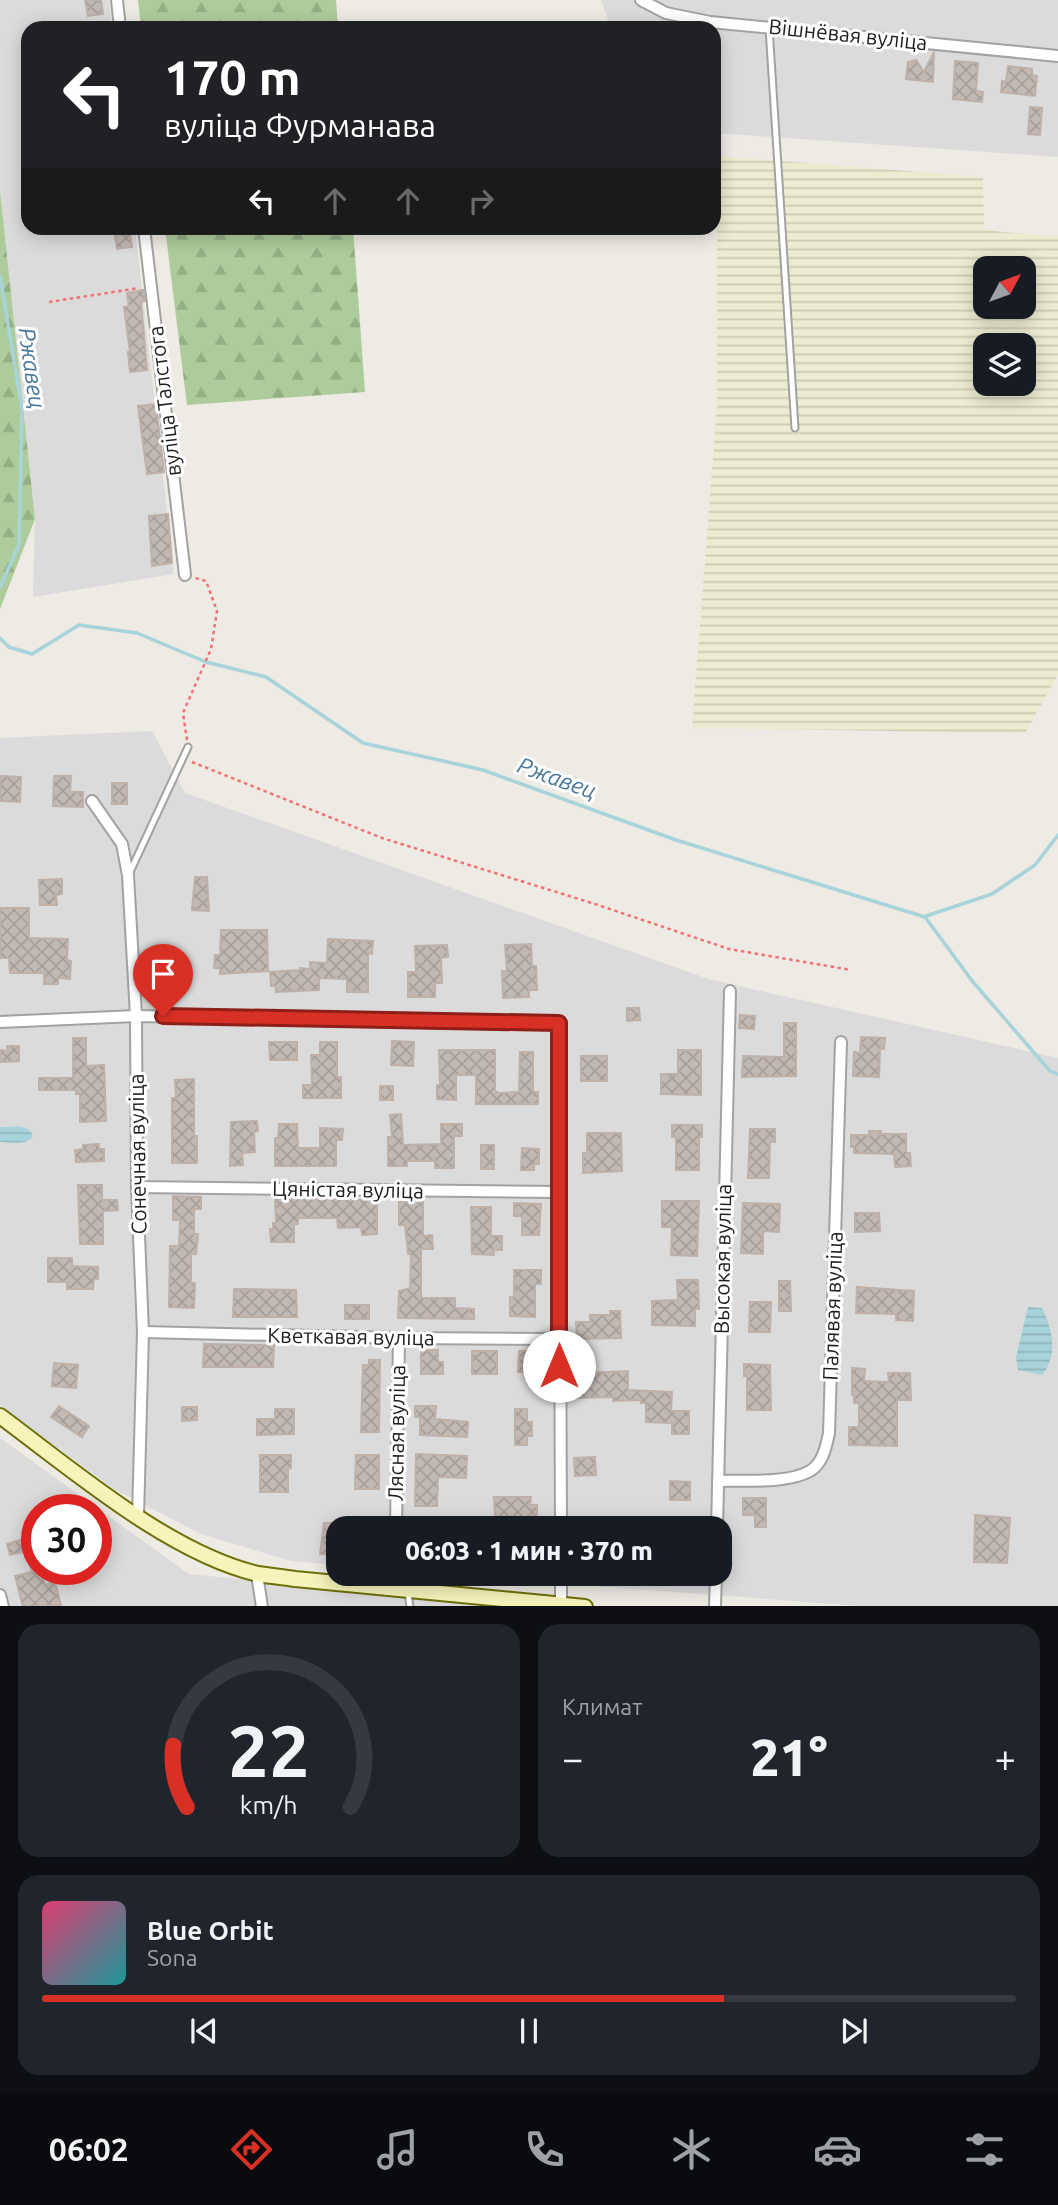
<!DOCTYPE html>
<html lang="ru">
<head>
<meta charset="utf-8">
<style>
  :root { --surface:#171b24; --page:#20242c; --text:#f1f3f6; --muted:#9ea1a6; --line:#363941; --accent:#d93025 }
  body { margin:0; font-family:Ubuntu,sans-serif; background:var(--page); color:var(--text); height:100vh; display:flex; flex-direction:column; font-size:26px; white-space:nowrap }
  * { box-sizing:border-box; margin:0 }
  p { font-size:23px; color:var(--muted) }
  .icon { flex:none; width:38px; height:38px; fill:none; stroke:currentColor; stroke-width:2; stroke-linecap:round; stroke-linejoin:round }
  .map { position:relative; height:1606px; overflow:hidden }
  .details { display:flex; flex-direction:column; gap:18px; padding:18px; background:#0d0f14; flex:1 }
  .details>* { flex:none }
  .banner { position:absolute; left:21px; top:21px; width:700px; height:214px; border-radius:21px; box-shadow:0 4px 18px #0003; background:#202124; color:#fff; overflow:hidden }
  .needle { width:46px; rotate:49deg }
  .controls { position:absolute; left:973px; top:256px; display:grid; gap:14px }
  .controls a { display:grid; place-items:center; width:63px; height:63px; border-radius:14px; background:var(--surface); box-shadow:0 4px 18px #0003; font-size:35px }
  .speed { position:absolute; left:21px; top:1494px; display:flex; gap:14px; font-size:35px; font-weight:700; text-align:center }
  .speed>* { display:grid; place-content:center; width:91px; height:91px; border-radius:50%; background:var(--surface); box-shadow:0 4px 18px #0003; line-height:1 }
  .speed .limit { border:10px solid #d22; background:#fff; color:#111 }
  .pin { position:absolute; display:grid; place-items:center; width:60px; height:60px; color:#fff; margin:-72px -30px; border-radius:50% 50% 50% 0; rotate:-45deg; box-shadow:0 0 7px #0007 }
  .pin .icon { rotate:45deg }
  .me { position:absolute; width:77px; margin:-38px; rotate:0deg; stroke-linejoin:round; filter:drop-shadow(0 0 5px #0008) }
  .turn { display:flex; align-items:center; gap:24px; height:147px; padding:0 28px; font-size:32px }
  .turn .icon { width:91px; height:91px; stroke-width:2.5 }
  .turn b { display:block; font-size:49px; line-height:60px }
  .lanes { display:flex; align-items:center; height:66px; padding:0 28px; background:#0003; justify-content:center; gap:35px; direction:ltr }
  .lanes .off { opacity:.35 }
  .big { font-size:52px; font-weight:800; line-height:1.1 }
  .details .tile { flex:1; display:flex; flex-direction:column; justify-content:center; gap:10px; min-width:0; padding:0 24px; border-radius:21px; background:var(--page) }
  .details .dial { align-items:center; gap:0 }
  .dial svg { height:182px; overflow:visible; fill:none; stroke:var(--line); stroke-width:7; stroke-linecap:round; text-anchor:middle }
  .dial text { fill:var(--text); stroke:none }
  .song { display:flex; align-items:center; gap:21px }
  .cover { width:84px; height:84px; border-radius:10px; background:linear-gradient(135deg,hsl(340 70% 55%),hsl(180 70% 35%)) }
  .played { height:7px; border-radius:4px; background:linear-gradient(90deg,var(--accent) 70%,var(--line) 70%) }
  .keys { display:flex; justify-content:space-around; direction:ltr }
  .heat { display:flex; justify-content:space-between; align-items:center; font-size:38px; direction:ltr }
  .details .tiles { flex:1; display:grid; gap:18px; grid-template-columns:1fr 1fr }
  .tile:last-child { grid-column:span 2 }
  .trip { position:absolute; left:326px; top:1516px; width:406px; height:70px; border-radius:21px; background:var(--surface); box-shadow:0 4px 18px #0003; font-weight:800; line-height:70px; text-align:center }
  .dock { display:flex; height:112px; justify-content:space-around; align-items:center; background:#090b0e; color:var(--muted) }
  .dock .icon { width:49px; height:49px }
  .dock .active { color:var(--accent) }
  .dock b { font-size:32px; color:var(--text) }
  .map>svg:first-child { display:block }
</style>
</head>
<body>
<div class="map">
<svg width="1058" height="1607" viewBox="0 0 1058 1607">
  <defs>
    <pattern id="farmland-rules" width="6" height="5" patternUnits="userSpaceOnUse" patternTransform="scale(1.75)"><rect width="6" height="5" fill="#ececd1"/><path d="M0 2.5h6" fill="none" stroke="#cacab3"/></pattern>
    <pattern id="forest-firs" width="22" height="20" patternUnits="userSpaceOnUse" patternTransform="scale(1.75)"><rect width="22" height="20" fill="#aecc9b"/><path d="M5 1l3.5 6h-7zM16 11l3.5 6h-7z" fill="#95af85"/></pattern>
    <pattern id="water-rules" width="6" height="5" patternUnits="userSpaceOnUse" patternTransform="scale(1.75)"><rect width="6" height="5" fill="#a7d3da"/><path d="M0 2.5h6" fill="none" stroke="#8fb5bb"/></pattern>
    <pattern id="building-cross-hatch" width="8" height="8" patternUnits="userSpaceOnUse" patternTransform="scale(1.75)"><rect width="8" height="8" fill="#c3b9b4"/><path d="M0 0l8 8M0 8l8-8" fill="none" stroke="#a79f9a"/></pattern>
  </defs>
  <rect width="100%" height="100%" fill="#eeeae4"/>
  <!-- residential -->
  <g fill="#dcdbdb" fill-rule="evenodd">
    <polygon points="0,0 109,0 112,28 28,28 28,228 135,228 174,574 33,597 35,519 0,190"/>
    <polygon points="601,0 1058,0 1058,157 714,133 714,28 611,28"/>
    <polygon points="152,731 185,793 708,979 1058,1058 1058,1606 858,1606 423,1573 719,1573 719,1528 338,1528 338,1565 291,1561 201,1534 114,1489 0,1405 0,738"/>
    <path d="M 0,1438 L 189,1574 L 501,1606 L 0,1606 ZM 37,1510 L 96,1510 L 96,1570 L 37,1570 Z"/>
  </g>
  <!-- farmland -->
  <path fill="url(#farmland-rules)" fill-rule="evenodd" d="M 717,156 L 983,177 L 984,230 L 1058,237 L 1058,675 L 1025,733 L 692,728 L 717,407 ZM 985,268 L 1024,268 L 1024,306 L 985,306 ZM 985,345 L 1024,345 L 1024,383 L 985,383 Z"/>
  <!-- forest -->
  <g fill="url(#forest-firs)">
    <polygon points="138,0 336,0 338,28 141,28"/>
    <polygon points="0,190 35,519 0,609"/>
    <polygon points="165,228 353,228 365,392 187,405"/>
  </g>
  <!-- water -->
  <g fill="url(#water-rules)">
    <path d="M 0,1127 C 12,1127 29,1123 33,1136 C 27,1146 11,1142 0,1142 Z"/>
    <path d="M 1028,1307 L 1042,1308 C 1053,1330 1058,1356 1042,1375 L 1018,1370 L 1016,1357 Z"/>
  </g>
  <g fill="none" stroke-linecap="round" stroke-linejoin="round">
    <!-- stream -->
    <g stroke="#a7d3da" stroke-width="3.5">
      <polyline points="0,276 22,409 19,545 0,587"/>
      <polyline points="0,638 9,647 32,654 79,625 137,633 206,662 266,677 363,743 483,770 676,840 925,917 973,982 1050,1071 1058,1074"/>
      <polyline points="926,916 992,894 1035,865 1058,835"/>
    </g>
  </g>
  <!-- building -->
  <g fill="url(#building-cross-hatch)" stroke="#bfb0a8" stroke-width="2">
    <polygon points="85,0 101,0 103,14 88,16"/>
    <polygon points="934,52 933,82 906,79 908,62 916,60 924,72"/>
    <polygon points="955,61 978,63 976,91 983,92 982,102 953,99"/>
    <polygon points="1008,66 1032,69 1032,75 1037,76 1035,96 1001,92 1002,81 1006,82"/>
    <polygon points="1030,107 1042,108 1040,135 1028,134"/>
    <polygon points="114,228 129,228 132,247 117,249"/>
    <polygon points="143,290 145,301 141,302 147,370 130,372 128,352 130,352 124,307 129,306 127,293"/>
    <polygon points="156,404 164,472 147,474 138,406"/>
    <polygon points="168,514 172,563 152,566 149,516"/>
    <polygon points="0,776 21,777 20,802 0,801"/>
    <polygon points="54,776 71,776 70,792 83,792 83,807 53,806"/>
    <rect x="112" y="783" width="15" height="21"/>
    <polygon points="195,877 207,877 209,911 192,910"/>
    <polygon points="62,879 62,894 56,895 57,905 40,905 39,880"/>
    <polygon points="0,908 29,908 29,938 68,939 67,960 71,961 70,979 58,978 58,984 44,984 44,973 10,973 9,958 0,958"/>
    <polygon points="221,930 267,930 268,971 220,974 220,968 214,968 215,955 220,955"/>
    <polygon points="328,939 373,941 372,954 368,953 368,992 347,992 347,979 319,978 319,990 276,992 275,986 271,986 270,972 300,970 300,968 310,969 310,962 327,963"/>
    <polygon points="531,944 532,966 536,966 537,990 529,990 529,997 503,998 502,971 507,971 505,945"/>
    <polygon points="447,945 448,957 441,958 442,983 435,983 435,997 408,997 408,972 416,972 415,946"/>
    <polygon points="627,1008 639,1008 640,1020 627,1021"/>
    <polygon points="740,1015 755,1016 754,1029 739,1028"/>
    <polygon points="784,1023 796,1023 796,1076 742,1077 743,1056 784,1057"/>
    <polygon points="861,1037 885,1038 884,1049 880,1049 879,1077 853,1076 854,1052 860,1053"/>
    <polygon points="73,1038 86,1038 86,1066 104,1065 106,1121 80,1122 80,1094 76,1094 76,1090 39,1090 39,1078 73,1078"/>
    <polygon points="392,1041 414,1042 413,1066 391,1065"/>
    <polygon points="269,1042 297,1042 297,1060 270,1060"/>
    <polygon points="320,1042 337,1042 337,1077 341,1077 341,1098 303,1098 303,1085 312,1085 311,1055 320,1055"/>
    <polygon points="7,1046 19,1046 19,1061 0,1062 0,1050 8,1051"/>
    <polygon points="439,1050 495,1050 495,1091 499,1093 519,1092 520,1052 533,1052 533,1092 538,1092 538,1104 476,1104 476,1075 456,1075 456,1100 437,1099 437,1085 440,1085"/>
    <polygon points="678,1050 701,1050 701,1095 661,1094 661,1074 678,1074"/>
    <rect x="581" y="1056" width="26" height="25"/>
    <polygon points="194,1079 194,1136 197,1136 197,1163 172,1163 172,1098 176,1098 175,1080"/>
    <rect x="380" y="1086" width="13" height="14"/>
    <polygon points="401,1114 403,1145 441,1144 441,1124 462,1124 462,1136 454,1136 454,1168 435,1168 435,1161 407,1161 407,1166 388,1166 388,1137 392,1137 390,1115"/>
    <polygon points="257,1121 258,1131 254,1132 255,1152 242,1153 243,1165 230,1166 231,1122"/>
    <polygon points="279,1124 297,1124 298,1148 320,1148 320,1128 343,1129 342,1140 336,1140 336,1166 275,1166 275,1138 278,1138"/>
    <polygon points="672,1125 702,1125 702,1137 699,1137 699,1170 676,1170 676,1137 672,1137"/>
    <polygon points="750,1129 775,1129 775,1142 770,1142 769,1178 748,1178"/>
    <polygon points="869,1131 881,1131 881,1134 906,1134 906,1153 910,1153 911,1166 895,1167 894,1154 854,1153 854,1147 851,1147 851,1135 869,1135"/>
    <polygon points="587,1133 621,1133 622,1171 583,1173 583,1153 587,1153"/>
    <polygon points="99,1144 99,1149 104,1149 104,1161 76,1162 75,1150 83,1149 83,1145"/>
    <rect x="481" y="1145" width="13" height="24"/>
    <polygon points="522,1148 539,1149 539,1164 534,1164 534,1170 521,1170"/>
    <polygon points="78,1185 102,1185 102,1200 117,1200 118,1210 103,1211 103,1244 80,1244"/>
    <polygon points="173,1196 201,1197 201,1209 194,1209 194,1234 198,1234 196,1254 191,1254 191,1283 195,1283 194,1308 169,1307 170,1246 179,1246 180,1220 173,1220"/>
    <polygon points="275,1198 377,1200 377,1234 362,1235 361,1227 338,1228 337,1218 298,1218 298,1224 294,1224 294,1242 271,1242 270,1229 273,1229 273,1223 276,1223"/>
    <polygon points="662,1201 699,1201 697,1256 671,1255 672,1227 662,1227"/>
    <polygon points="399,1202 423,1202 423,1236 432,1235 433,1249 421,1249 421,1298 455,1298 455,1308 474,1309 474,1319 398,1318 399,1291 410,1288 411,1254 408,1254 405,1225 399,1225"/>
    <polygon points="514,1203 541,1204 539,1235 522,1235 522,1216 514,1216"/>
    <polygon points="743,1203 780,1204 779,1232 763,1231 763,1254 741,1253"/>
    <polygon points="471,1207 491,1207 491,1236 502,1236 502,1250 494,1250 494,1255 472,1254"/>
    <polygon points="855,1213 879,1213 880,1231 855,1232"/>
    <polygon points="48,1258 72,1258 72,1266 98,1267 98,1279 94,1279 93,1289 67,1289 67,1282 48,1282"/>
    <polygon points="514,1270 541,1270 541,1284 535,1284 535,1317 510,1316 510,1297 514,1297"/>
    <polygon points="677,1280 698,1280 699,1309 695,1309 695,1326 652,1325 652,1301 678,1300"/>
    <polygon points="779,1281 790,1281 791,1311 779,1311"/>
    <polygon points="857,1287 914,1291 913,1321 896,1320 896,1314 856,1313"/>
    <polygon points="234,1289 296,1290 297,1317 233,1317"/>
    <polygon points="750,1302 771,1302 770,1332 749,1332"/>
    <rect x="345" y="1305" width="24" height="14"/>
    <polygon points="610,1311 620,1311 621,1338 577,1339 576,1322 590,1322 590,1315 610,1315"/>
    <polygon points="204,1344 274,1345 273,1367 203,1367"/>
    <polygon points="421,1350 438,1350 438,1362 443,1362 443,1374 421,1374"/>
    <rect x="472" y="1351" width="25" height="23"/>
    <polygon points="519,1351 541,1351 541,1373 518,1372"/>
    <polygon points="369,1360 380,1360 379,1432 361,1432 363,1365 369,1365"/>
    <polygon points="54,1363 78,1365 76,1388 52,1386"/>
    <polygon points="744,1364 770,1365 771,1410 747,1410 747,1376 744,1376"/>
    <polygon points="852,1368 865,1369 864,1381 889,1382 888,1373 910,1373 911,1400 897,1400 897,1446 849,1445 849,1427 859,1427 859,1403 854,1403 854,1395 852,1395"/>
    <polygon points="628,1371 628,1390 672,1392 671,1411 689,1411 689,1434 672,1434 672,1423 646,1422 646,1403 641,1403 641,1400 613,1401 613,1397 574,1398 573,1380 584,1380 584,1373"/>
    <polygon points="59,1406 89,1426 82,1437 51,1417"/>
    <polygon points="415,1406 436,1406 435,1419 468,1422 467,1437 420,1435 420,1417 415,1417"/>
    <polygon points="182,1407 197,1407 197,1420 182,1421"/>
    <polygon points="275,1409 294,1409 294,1434 257,1435 257,1419 275,1419"/>
    <polygon points="515,1409 527,1409 527,1422 532,1422 532,1436 527,1436 527,1445 515,1445"/>
    <polygon points="416,1454 467,1456 466,1478 438,1477 437,1506 415,1506"/>
    <polygon points="260,1455 291,1455 291,1468 288,1469 288,1492 260,1492"/>
    <polygon points="356,1455 379,1455 379,1489 355,1489"/>
    <polygon points="595,1457 596,1475 575,1476 574,1458"/>
    <polygon points="670,1481 690,1482 690,1500 670,1500"/>
    <polygon points="494,1497 531,1497 530,1505 537,1505 537,1516 531,1516 531,1526 508,1526 508,1517 495,1517"/>
    <polygon points="743,1498 766,1498 766,1527 755,1527 755,1515 743,1515"/>
    <polygon points="975,1515 1010,1518 1007,1563 974,1562"/>
    <polygon points="324,1523 338,1523 338,1555 320,1554"/>
    <polygon points="33,1536 37,1551 37,1570 41,1570 45,1585 55,1582 61,1605 23,1607 15,1576 32,1572 26,1551 10,1555 7,1544"/>
  </g>
  <g fill="none" stroke-linecap="round" stroke-linejoin="round">
    <defs>
      <g id="lane">
        <polyline points="769,28 795,428"/>
        <polyline points="130,872 188,747"/>
        <polyline points="408,1593 410,1607"/>
      </g>
      <g id="street">
        <polyline points="117,0 120,28"/>
        <polyline points="641,0 666,13 710,22 1058,56"/>
        <polyline points="144,228 185,575"/>
        <polyline points="92,801 122,844 128,875 136,1016 137,1187 143,1332 138,1517"/>
        <polyline points="0,1022 136,1016 559,1023 561,1528"/>
        <polyline points="137,1187 558,1192"/>
        <polyline points="143,1332 399,1338 559,1339"/>
        <path d="M 718,1481 C 744,1480 787,1484 810,1471 C 823,1463 826,1447 829,1433 L 841,1042"/>
        <polyline points="396,1528 399,1338"/>
        <polyline points="717,1528 730,991"/>
        <polyline points="257,1574 262,1607"/>
        <polyline points="395,1588 395,1573"/>
        <polyline points="0,1595 3,1607"/>
        <polyline points="561,1607 561,1573"/>
        <polyline points="715,1607 716,1573"/>
      </g>
      <path id="secondary" d="M 0,1416 C 73,1470 169,1553 258,1574 C 270,1576 283,1577 295,1579 L 585,1607"/>
    </defs>
    <!-- lane casing -->
    <use href="#lane" stroke="#a2a2a2" stroke-width="9"/>
    <!-- street casing -->
    <use href="#street" stroke="#a2a2a2" stroke-width="14"/>
    <!-- secondary casing -->
    <use href="#secondary" stroke="#6e700a" stroke-width="18"/>
    <!-- path -->
    <g stroke="#f37271" stroke-width="2.5" stroke-dasharray="3.5 3.5" stroke-linecap="butt">
      <polyline points="49,302 139,288"/>
      <polyline points="187,740 183,713 211,649 217,611 206,581 195,578"/>
      <polyline points="192,762 382,838 595,904 729,949 851,970"/>
    </g>
    <!-- lane -->
    <use href="#lane" stroke="#fff" stroke-width="5"/>
    <!-- street -->
    <use href="#street" stroke="#fff" stroke-width="10"/>
    <!-- secondary -->
    <use href="#secondary" stroke="#f6f3bb" stroke-width="14"/>
  </g>
  <g fill="none" stroke-linecap="round" stroke-linejoin="round">
    <defs>
      <polyline id="route" points="163,1016 559,1023 559,1366"/>
    </defs>
    <!-- route casing -->
    <use href="#route" stroke="#8d1f18" stroke-width="18"/>
    <!-- route -->
    <use href="#route" stroke="#d93025" stroke-width="12"/>
  </g>
  <g text-anchor="middle" stroke-width="6" stroke-linejoin="round" paint-order="stroke">
    <!-- street labels -->
    <g font-size="21" fill="#1e1e1e" stroke="#fff">
      <text transform="translate(848 35) rotate(6)" y="7">Вішнёвая вуліца</text>
      <text transform="translate(165 401) rotate(-97)" y="7">вуліца Талстога</text>
      <text transform="translate(138 1154) rotate(-91)" y="7">Сонечная вуліца</text>
      <text transform="translate(348 1190) rotate(1)" y="7">Цяністая вуліца</text>
      <text transform="translate(723 1259) rotate(-89)" y="7">Высокая вуліца</text>
      <text transform="translate(833 1306) rotate(-88)" y="7">Палявая вуліца</text>
      <text transform="translate(351 1337) rotate(1)" y="7">Кветкавая вуліца</text>
      <text transform="translate(397 1433) rotate(-89)" y="7">Лясная вуліца</text>
    </g>
    <!-- water labels -->
    <g font-size="23" font-style="italic" fill="#49799a" stroke="#fff">
      <text transform="translate(32 368) rotate(82)" y="8">Ржавец</text>
      <text transform="translate(557 778) rotate(20)" y="8">Ржавец</text>
    </g>
  </g>
</svg>
<div class="controls">
<a><svg class="needle" viewBox="-14 -14 28 28"><path d="M0-13l5 13h-10z" fill="#e53935"/><path d="M0 13l5-13h-10z" fill="#9ea1a6"/></svg></a>
<a><svg class="icon" aria-label="layers" viewBox="0 0 24 24"><path d="M12 4l9 5-9 5-9-5zM3 14l9 5 9-5"/></svg></a>
</div>
<div class="speed"><div class="limit">30</div></div>
<div class="pin" style="left:163px;top:1016px;background:#d93025"><svg class="icon" aria-label="arrive" viewBox="0 0 24 24"><path d="M6 21V4h12l-3 4 3 4H6"/></svg></div>
<svg class="me" style="left:559px;top:1366px" viewBox="-20 -20 40 40"><circle r="19" fill="#fff"/><path d="M0-13L10 11 0 6-10 11z" fill="#d93025"/></svg>
<div class="trip">06:03 · 1 мин · 370 m</div>
<div class="banner">
<div class="turn"><svg class="icon" aria-label="left" viewBox="0 0 24 24"><path d="M17 20v-9H6M10 6l-5 5 5 5"/></svg><div><b>170 m</b>вуліца Фурманава</div></div>
<div class="lanes"><svg class="icon" aria-label="left" viewBox="0 0 24 24"><path d="M17 20v-9H6M10 6l-5 5 5 5"/></svg><svg class="icon off" aria-label="ahead" viewBox="0 0 24 24"><path d="M12 20V5M6 11l6-6 6 6"/></svg><svg class="icon off" aria-label="ahead" viewBox="0 0 24 24"><path d="M12 20V5M6 11l6-6 6 6"/></svg><svg class="icon off" aria-label="right" viewBox="0 0 24 24"><path d="M7 20v-9h11M14 6l5 5-5 5"/></svg></div>
</div>
</div>
<section class="details">
<div class="tiles">
<div class="tile dial"><svg viewBox="0 0 100 80">
<path d="M14 69A42 42 0 1 1 86 69"/>
<path d="M14 69A42 42 0 0 1 8 42" stroke="#d93025"/>
<text x="50" y="56" font-size="32" font-weight="700">22</text>
<text x="50" y="72" font-size="11">km/h</text>
</svg></div>
<div class="tile"><p>Климат</p>
<div class="heat"><a>−</a><b class="big">21°</b><a>+</a></div>
</div>
<div class="tile">
<div class="song"><i class="cover"></i><div><b>Blue Orbit</b><p>Sona</p></div></div>
<div class="played"></div>
<div class="keys"><svg class="icon" aria-label="previous" viewBox="0 0 24 24"><path d="M18 5L8 12l10 7zM5 5v14"/></svg><svg class="icon" aria-label="pause" viewBox="0 0 24 24"><path d="M8 5v14M16 5v14"/></svg><svg class="icon" aria-label="next" viewBox="0 0 24 24"><path d="M6 5l10 7-10 7zM19 5v14"/></svg></div>
</div>
</div>
</section>
<nav class="dock">
<b>06:02</b>
<svg class="icon active" aria-label="directions" viewBox="0 0 24 24"><path d="M12 3l9 9-9 9-9-9zM9 14v-3h6M13 9l2 2-2 2"/></svg>
<svg class="icon" aria-label="music" viewBox="0 0 24 24"><path d="M9 18V5l10-2v13"/><circle cx="6" cy="18" r="3"/><circle cx="16" cy="16" r="3"/></svg>
<svg class="icon" aria-label="phone" viewBox="0 0 24 24"><path d="M5 4h4l2 5-3 2q2 4 5 5l2-3 5 2v4C11 20 4 13 5 4z"/></svg>
<svg class="icon" aria-label="climate" viewBox="0 0 24 24"><path d="M12 3v18M4 7l16 10M4 17L20 7"/></svg>
<svg class="icon" aria-label="car" viewBox="0 0 24 24"><path d="M5 17H2v-5l4-1 3-4h7l3 4 3 1v5h-3M9 17h6M6 11h13"/><circle cx="7" cy="17" r="2"/><circle cx="17" cy="17" r="2"/></svg>
<svg class="icon" aria-label="filters" viewBox="0 0 24 24"><path d="M4 7h16M4 17h16"/><circle cx="9" cy="7" r="2"/><circle cx="15" cy="17" r="2"/></svg>
</nav>
</body>
</html>
